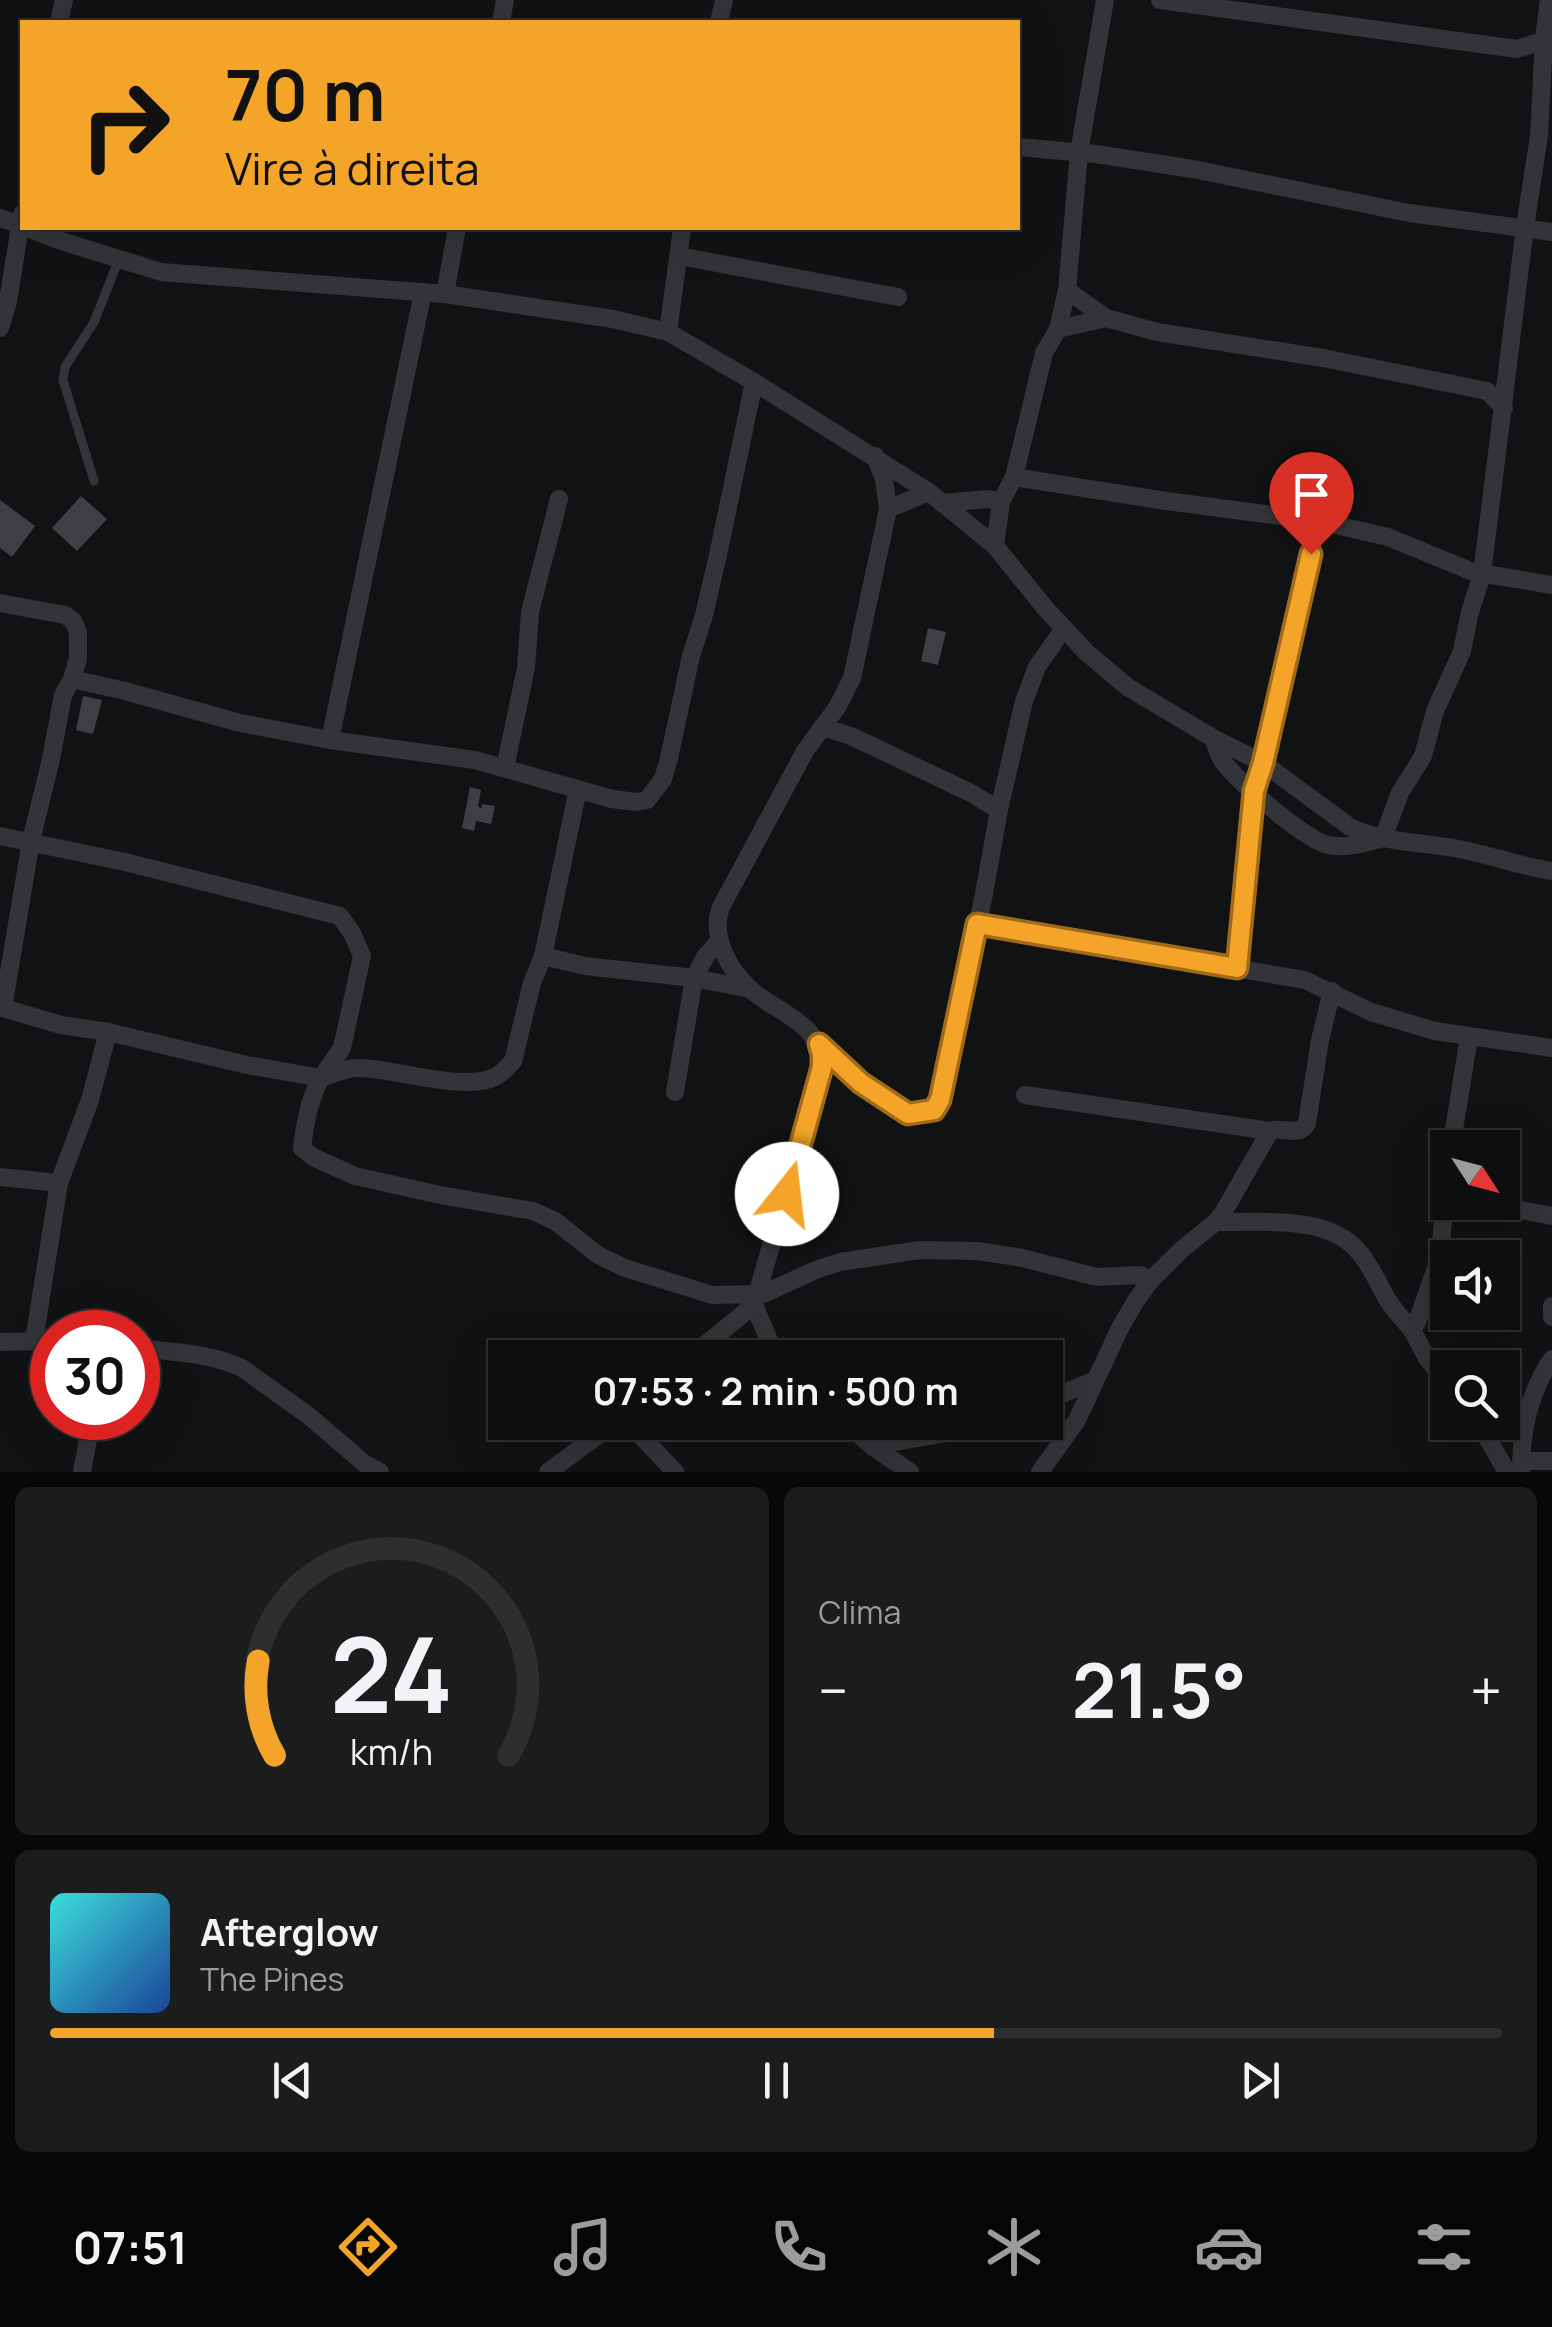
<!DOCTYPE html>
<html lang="pt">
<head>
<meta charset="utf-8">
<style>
  :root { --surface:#0d0e0e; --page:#1b1c1c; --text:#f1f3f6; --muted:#9a9c9e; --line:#2d2e2e; --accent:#f4a429 }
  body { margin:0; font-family:Manrope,sans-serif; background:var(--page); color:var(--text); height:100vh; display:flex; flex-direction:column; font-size:38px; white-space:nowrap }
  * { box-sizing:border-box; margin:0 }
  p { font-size:32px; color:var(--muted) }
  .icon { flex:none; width:55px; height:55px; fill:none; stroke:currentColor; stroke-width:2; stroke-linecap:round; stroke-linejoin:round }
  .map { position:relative; height:1472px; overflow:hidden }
  .details { display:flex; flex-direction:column; gap:15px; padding:15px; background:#070808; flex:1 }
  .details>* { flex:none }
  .hud { position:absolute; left:20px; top:20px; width:1000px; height:210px; border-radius:0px; box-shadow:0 10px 40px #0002,0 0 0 2px var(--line); background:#f4a429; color:#111; overflow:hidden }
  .needle { width:65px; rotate:126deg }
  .fabs { position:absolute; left:1430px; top:1130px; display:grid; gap:20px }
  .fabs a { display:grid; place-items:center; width:90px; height:90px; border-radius:0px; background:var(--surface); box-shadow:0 10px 40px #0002,0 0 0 2px var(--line); font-size:50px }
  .speed { position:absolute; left:30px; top:1310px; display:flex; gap:20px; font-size:50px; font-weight:700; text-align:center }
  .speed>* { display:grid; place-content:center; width:130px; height:130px; border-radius:50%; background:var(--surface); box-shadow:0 10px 40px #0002,0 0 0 2px var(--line); line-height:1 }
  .speed .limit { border:15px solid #d22; background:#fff; color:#111 }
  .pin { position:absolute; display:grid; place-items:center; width:85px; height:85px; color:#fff; margin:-102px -42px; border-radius:50% 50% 50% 0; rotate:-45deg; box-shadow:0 0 10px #0007 }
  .pin .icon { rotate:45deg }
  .me { position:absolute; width:110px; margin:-55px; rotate:16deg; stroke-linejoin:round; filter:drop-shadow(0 0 8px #0008) }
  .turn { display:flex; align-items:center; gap:35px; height:210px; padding:0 40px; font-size:45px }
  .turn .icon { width:130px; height:130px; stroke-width:2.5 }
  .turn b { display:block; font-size:70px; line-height:85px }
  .big { font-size:75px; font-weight:700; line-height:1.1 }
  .details .tile { flex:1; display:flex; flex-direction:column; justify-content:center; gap:15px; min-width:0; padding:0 35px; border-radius:15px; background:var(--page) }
  .details .dial { align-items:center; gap:0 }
  .dial svg { height:260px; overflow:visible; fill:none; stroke:var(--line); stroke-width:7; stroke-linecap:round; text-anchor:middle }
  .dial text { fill:var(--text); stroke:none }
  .song { display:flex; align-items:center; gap:30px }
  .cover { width:120px; height:120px; border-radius:15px; background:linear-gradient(135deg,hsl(180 70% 55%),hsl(220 70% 35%)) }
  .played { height:10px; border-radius:5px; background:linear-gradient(90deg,var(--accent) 65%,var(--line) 65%) }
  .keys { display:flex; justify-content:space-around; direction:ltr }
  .heat { display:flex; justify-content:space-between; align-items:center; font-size:55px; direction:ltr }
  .details .tiles { flex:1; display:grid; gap:15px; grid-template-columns:1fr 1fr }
  .tile:last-child { grid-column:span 2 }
  .trip { position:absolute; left:488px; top:1340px; width:575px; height:100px; border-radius:0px; background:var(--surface); box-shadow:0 10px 40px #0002,0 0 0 2px var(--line); font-weight:700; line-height:100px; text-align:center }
  .tab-bar { display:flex; height:160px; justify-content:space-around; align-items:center; background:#050606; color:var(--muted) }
  .tab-bar .icon { width:70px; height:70px }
  .tab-bar .active { color:var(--accent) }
  .tab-bar b { font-size:45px; color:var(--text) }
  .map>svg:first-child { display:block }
</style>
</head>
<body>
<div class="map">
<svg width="1552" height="1472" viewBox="0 0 1552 1472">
  <rect width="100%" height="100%" fill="#111213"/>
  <!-- building -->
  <g fill="#3d3f43">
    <polygon points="81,496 107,519 77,551 52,528"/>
    <polygon points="0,500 35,526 12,557 0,548"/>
    <polygon points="928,628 946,632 938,665 921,661"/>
    <polygon points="83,696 102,700 93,734 76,730"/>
    <polygon points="470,787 481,790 478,807 482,808 482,804 495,806 491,824 476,821 474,831 462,828"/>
  </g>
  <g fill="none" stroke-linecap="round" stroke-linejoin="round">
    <!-- lane -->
    <polyline stroke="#323438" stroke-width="9" points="94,481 63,380 65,367 94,322 119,259"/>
    <!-- street -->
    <g stroke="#323438" stroke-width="18">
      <polyline points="1160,0 1517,49 1552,38"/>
      <polyline points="59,22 64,0"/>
      <polyline points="501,22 505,0"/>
      <polyline points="719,22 724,0"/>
      <polyline points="1018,147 1096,154 1193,169 1409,213 1552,232"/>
      <polyline points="0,218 22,225"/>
      <path d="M 28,228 L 55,239 L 161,272 L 445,294 L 613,319 L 668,332 L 754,382 L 929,492 L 995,546 L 1046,609 L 1086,652 L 1129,688 L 1213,738 L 1263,763 L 1350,827 C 1383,843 1423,842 1459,849 C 1490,855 1520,866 1552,871"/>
      <polyline points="679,256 898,297"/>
      <polyline points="1067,290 1106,318 1157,332 1323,358 1487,391 1504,408"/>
      <polyline points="445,294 457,228"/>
      <polyline points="0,328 8,301 22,214"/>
      <polyline points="1058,329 1106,318"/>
      <polyline points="668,332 682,228"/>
      <polyline points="1014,477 1166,501 1318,521 1388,537 1473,572 1552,585"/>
      <polyline points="942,503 988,499 1001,502"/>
      <polyline points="888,509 929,492"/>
      <polyline points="995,546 1001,502 1014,477 1044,353 1058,329 1067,290 1079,153 1105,0"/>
      <polyline points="0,603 65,615 73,621 78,632 78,658 72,679 63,695 51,759 31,841 3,1008"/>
      <polyline points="72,679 125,691 240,723 330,740 475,760 612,799 636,802 647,800 663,779 669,758 691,656 704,615 718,555 754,382"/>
      <polyline points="822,727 851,736 971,793 999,810"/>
      <path d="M 1213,738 C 1216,745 1218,754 1222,760 C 1235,780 1306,840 1328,845 C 1346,849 1365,843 1383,838 L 1400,793 L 1423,756 L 1435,711 L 1462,651 L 1470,612 L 1482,574 L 1525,227 L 1539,136 L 1544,39 L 1549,0"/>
      <polyline points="330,740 423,292"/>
      <polyline points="505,768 526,668 530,612 559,499"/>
      <polyline points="0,836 125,862 340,916 352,933 362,956 342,1048 321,1078"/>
      <polyline points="977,924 1305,980 1371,1012 1435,1031 1552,1048"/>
      <polyline points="543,956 585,966 694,978 750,989"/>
      <polyline points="1237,968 1254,791 1263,763 1318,521"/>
      <path d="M 0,1007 L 61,1025 L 108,1032 L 247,1065 L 321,1078 C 309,1100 305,1123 302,1148 L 313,1157 L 355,1176 L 440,1195 L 533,1211 L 555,1221 L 598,1255 L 625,1268 L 712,1295 L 763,1294 L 818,1269 L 840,1262 L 920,1250 L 977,1251 L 1018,1257 L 1097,1277 L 1141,1275 L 1150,1281"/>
      <polyline points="819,1045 861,1083 908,1115 933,1110 940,1100 984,894 999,810 1024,701 1037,667 1064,628"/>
      <path d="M 321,1078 C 334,1074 347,1067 360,1068 C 398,1069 463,1092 495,1077 C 503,1073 508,1067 513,1061 L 532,983 L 543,956 L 578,789"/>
      <polyline points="675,1092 694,978 705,957 719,941"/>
      <polyline points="1025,1095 1270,1131"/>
      <polyline points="1451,1148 1469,1037"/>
      <polyline points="1448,1172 1440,1252 1436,1268 1417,1322 1412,1330 1427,1358 1448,1384"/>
      <polyline points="0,1177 59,1183 90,1100 108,1032"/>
      <polyline points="1480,1202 1552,1216"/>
      <path d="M 1216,1222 C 1260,1223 1328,1214 1359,1252 C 1371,1266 1378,1283 1387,1299 C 1394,1310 1403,1320 1412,1330"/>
      <polyline points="754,1305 774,1352 780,1358"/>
      <polyline points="1552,1306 1552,1317"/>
      <polyline points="34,1341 59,1183"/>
      <polyline points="0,1342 52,1341"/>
      <path d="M 138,1348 C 172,1352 211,1353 242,1368 L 309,1416 L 365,1464 L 380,1472"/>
      <path d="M 689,1358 L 754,1305 L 822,1067 C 822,1023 779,1014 751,990 C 729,970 710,936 721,907 L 805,751 L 838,706 L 852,678 L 888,509 L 884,479 L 875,456"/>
      <polyline points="1045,1401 1095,1380"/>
      <polyline points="628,1422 675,1472"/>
      <polyline points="845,1422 872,1446 910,1472"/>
      <polyline points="1478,1422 1507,1472"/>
      <polyline points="872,1446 958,1431 990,1422"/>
      <polyline points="1521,1461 1552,1461"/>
      <polyline points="82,1472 92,1418"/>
      <polyline points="548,1472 616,1422"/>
      <path d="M 1040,1472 L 1077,1420 L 1121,1326 L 1137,1299 L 1150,1281 L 1181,1250 L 1216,1222 L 1223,1213 L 1270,1131 C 1284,1126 1299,1138 1307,1123 L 1320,1040 L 1332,991"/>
      <path d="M 1521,1472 C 1521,1432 1529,1392 1552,1359"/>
    </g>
  </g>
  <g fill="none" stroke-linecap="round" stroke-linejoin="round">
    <defs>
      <polyline id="route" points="787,1194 822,1067 822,1054 819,1044 861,1083 908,1114 934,1110 940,1100 977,924 1237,968 1254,791 1263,763 1311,554"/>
    </defs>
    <!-- route casing -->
    <use href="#route" stroke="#9f6b1b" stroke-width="25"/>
    <!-- route -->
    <use href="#route" stroke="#f4a429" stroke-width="18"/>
  </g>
</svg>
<div class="fabs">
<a><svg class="needle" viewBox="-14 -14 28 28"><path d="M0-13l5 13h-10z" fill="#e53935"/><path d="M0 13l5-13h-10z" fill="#9a9c9e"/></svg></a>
<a><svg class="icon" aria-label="sound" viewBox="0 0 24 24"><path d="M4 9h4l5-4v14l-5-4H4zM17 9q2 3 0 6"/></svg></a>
<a><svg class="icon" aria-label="search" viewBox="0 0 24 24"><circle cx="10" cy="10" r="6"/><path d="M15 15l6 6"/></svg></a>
</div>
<div class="speed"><div class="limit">30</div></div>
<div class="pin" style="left:1311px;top:554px;background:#d93025"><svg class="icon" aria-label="arrive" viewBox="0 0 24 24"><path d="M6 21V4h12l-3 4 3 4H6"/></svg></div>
<svg class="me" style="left:787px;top:1194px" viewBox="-20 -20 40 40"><circle r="19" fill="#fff"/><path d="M0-13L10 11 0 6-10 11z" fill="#f4a429"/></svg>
<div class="trip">07:53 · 2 min · 500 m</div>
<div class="hud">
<div class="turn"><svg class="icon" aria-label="right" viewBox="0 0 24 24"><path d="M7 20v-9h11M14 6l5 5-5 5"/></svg><div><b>70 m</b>Vire à direita</div></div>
</div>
</div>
<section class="details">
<div class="tiles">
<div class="tile dial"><svg viewBox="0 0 100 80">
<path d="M14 69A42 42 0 1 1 86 69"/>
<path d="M14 69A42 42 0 0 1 9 40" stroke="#f4a429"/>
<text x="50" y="56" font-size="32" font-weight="700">24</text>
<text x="50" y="72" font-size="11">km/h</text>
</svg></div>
<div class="tile"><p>Clima</p>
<div class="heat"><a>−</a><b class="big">21.5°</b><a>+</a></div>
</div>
<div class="tile">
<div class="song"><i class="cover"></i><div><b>Afterglow</b><p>The Pines</p></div></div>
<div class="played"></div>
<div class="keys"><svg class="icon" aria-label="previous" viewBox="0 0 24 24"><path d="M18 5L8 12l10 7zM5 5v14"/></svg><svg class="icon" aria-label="pause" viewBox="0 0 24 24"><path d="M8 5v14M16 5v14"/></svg><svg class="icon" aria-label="next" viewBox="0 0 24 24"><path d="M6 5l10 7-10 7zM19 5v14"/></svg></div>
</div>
</div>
</section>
<nav class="tab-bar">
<b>07:51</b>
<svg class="icon active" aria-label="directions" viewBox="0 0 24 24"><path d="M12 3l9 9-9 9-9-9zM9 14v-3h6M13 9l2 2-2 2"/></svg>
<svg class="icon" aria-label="music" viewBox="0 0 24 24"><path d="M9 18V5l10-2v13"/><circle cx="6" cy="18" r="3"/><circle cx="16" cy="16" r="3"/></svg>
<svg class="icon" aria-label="phone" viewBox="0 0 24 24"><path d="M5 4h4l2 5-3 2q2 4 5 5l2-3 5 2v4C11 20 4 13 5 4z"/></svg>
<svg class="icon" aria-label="climate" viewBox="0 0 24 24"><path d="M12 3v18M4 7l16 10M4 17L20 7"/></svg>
<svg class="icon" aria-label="car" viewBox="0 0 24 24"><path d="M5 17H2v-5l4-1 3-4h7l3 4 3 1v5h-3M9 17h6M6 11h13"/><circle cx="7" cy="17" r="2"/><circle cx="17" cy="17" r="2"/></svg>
<svg class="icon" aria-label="filters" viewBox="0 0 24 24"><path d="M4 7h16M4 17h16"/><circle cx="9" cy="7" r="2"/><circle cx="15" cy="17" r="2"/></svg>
</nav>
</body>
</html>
